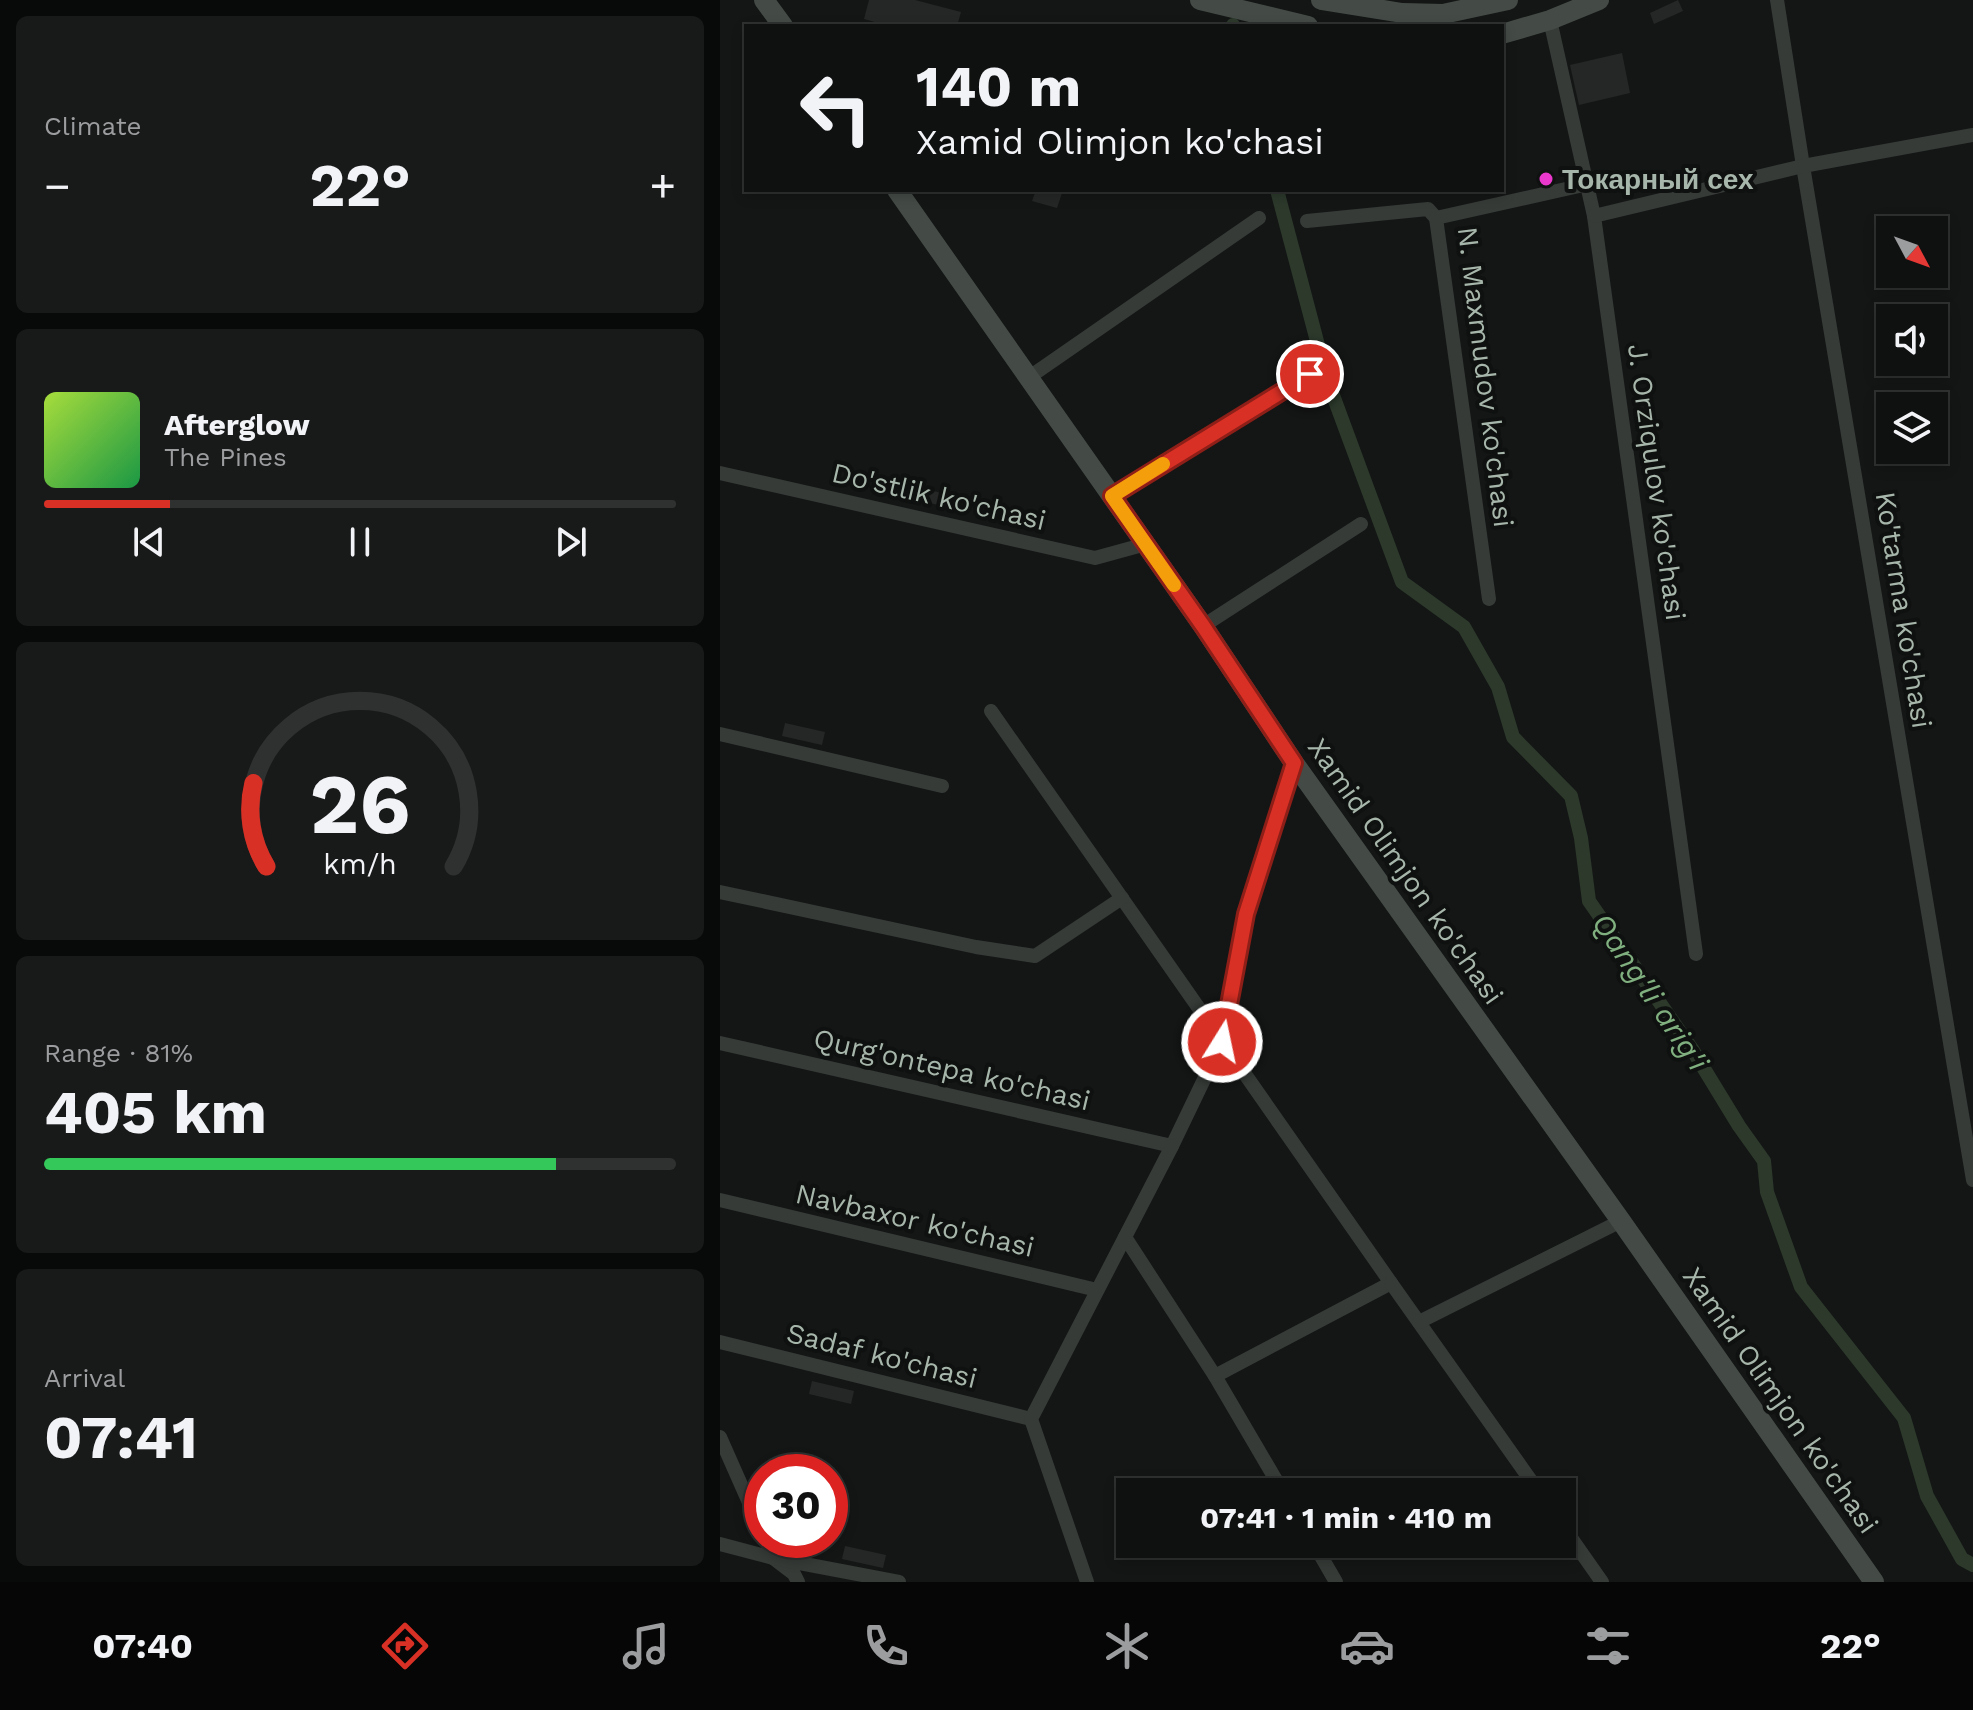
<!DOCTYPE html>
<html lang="en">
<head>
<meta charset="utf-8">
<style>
  :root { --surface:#0f1010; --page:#181919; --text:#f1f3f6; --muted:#9b9d9f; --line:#2f3030; --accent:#d93025 }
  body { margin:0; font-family:"Work Sans",sans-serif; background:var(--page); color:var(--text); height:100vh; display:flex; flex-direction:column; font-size:30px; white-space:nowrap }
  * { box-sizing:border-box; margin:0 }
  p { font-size:26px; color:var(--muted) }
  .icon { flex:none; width:44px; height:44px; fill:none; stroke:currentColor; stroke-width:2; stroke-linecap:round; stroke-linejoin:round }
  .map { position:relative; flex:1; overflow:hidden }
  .side { display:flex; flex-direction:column; gap:16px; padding:16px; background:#080909; width:720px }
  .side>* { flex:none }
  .guide { position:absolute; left:24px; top:24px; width:760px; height:168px; border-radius:0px; box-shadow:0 4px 12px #0003,0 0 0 2px var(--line); background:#0f1010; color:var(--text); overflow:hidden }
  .needle { width:52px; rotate:131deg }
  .buttons { position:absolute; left:1156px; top:216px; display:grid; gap:16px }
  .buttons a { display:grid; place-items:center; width:72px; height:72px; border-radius:0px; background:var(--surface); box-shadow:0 4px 12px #0003,0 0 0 2px var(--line); font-size:40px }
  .speed { position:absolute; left:24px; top:1454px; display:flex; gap:16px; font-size:40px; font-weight:700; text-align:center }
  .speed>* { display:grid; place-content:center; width:104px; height:104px; border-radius:50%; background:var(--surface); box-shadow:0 4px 12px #0003,0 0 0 2px var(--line); line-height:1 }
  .speed .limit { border:12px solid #d22; background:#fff; color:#111 }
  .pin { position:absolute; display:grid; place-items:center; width:68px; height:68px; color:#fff; margin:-34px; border:4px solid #fff; border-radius:50%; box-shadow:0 2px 8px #0007 }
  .me { position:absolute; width:88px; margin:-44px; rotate:10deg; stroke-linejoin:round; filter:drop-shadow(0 0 6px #0008) }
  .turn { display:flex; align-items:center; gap:28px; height:168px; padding:0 40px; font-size:36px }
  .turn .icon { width:104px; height:104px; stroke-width:2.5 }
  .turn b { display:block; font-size:56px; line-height:68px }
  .big { font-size:60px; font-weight:700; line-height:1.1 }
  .side .tile { flex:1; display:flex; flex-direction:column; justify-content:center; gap:12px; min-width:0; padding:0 28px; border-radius:12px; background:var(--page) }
  .side .dial { align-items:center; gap:0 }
  .dial svg { height:208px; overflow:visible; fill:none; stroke:var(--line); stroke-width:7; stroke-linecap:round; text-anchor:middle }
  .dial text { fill:var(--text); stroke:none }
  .song { display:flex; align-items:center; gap:24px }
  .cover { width:96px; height:96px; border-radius:12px; background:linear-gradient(135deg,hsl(80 70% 55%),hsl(140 70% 35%)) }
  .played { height:8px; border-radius:4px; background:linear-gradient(90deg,var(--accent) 20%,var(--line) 20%) }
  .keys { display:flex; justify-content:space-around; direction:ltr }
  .heat { display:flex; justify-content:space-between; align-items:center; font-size:44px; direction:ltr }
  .charge { height:12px; border-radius:6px; background:linear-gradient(90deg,#34c759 81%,var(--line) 0) }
  .trip { position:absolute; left:396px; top:1478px; width:460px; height:80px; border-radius:0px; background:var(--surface); box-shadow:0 4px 12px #0003,0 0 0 2px var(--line); font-weight:700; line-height:80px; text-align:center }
  .tabs { display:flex; height:128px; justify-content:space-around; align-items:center; background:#060606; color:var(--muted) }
  .tabs .icon { width:56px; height:56px }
  .tabs .active { color:var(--accent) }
  .tabs b { font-size:36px; color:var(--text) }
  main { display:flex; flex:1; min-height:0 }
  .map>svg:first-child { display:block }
</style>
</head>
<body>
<main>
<section class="side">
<div class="tile"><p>Climate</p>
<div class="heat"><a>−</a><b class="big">22°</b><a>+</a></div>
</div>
<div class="tile">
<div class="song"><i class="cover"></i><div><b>Afterglow</b><p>The Pines</p></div></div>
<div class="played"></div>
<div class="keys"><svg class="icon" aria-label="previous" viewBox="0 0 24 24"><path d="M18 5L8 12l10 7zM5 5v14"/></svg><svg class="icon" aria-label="pause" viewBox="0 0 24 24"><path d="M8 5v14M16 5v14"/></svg><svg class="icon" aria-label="next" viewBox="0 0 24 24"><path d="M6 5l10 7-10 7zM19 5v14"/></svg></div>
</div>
<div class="tile dial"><svg viewBox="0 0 100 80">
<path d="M14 69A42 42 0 1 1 86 69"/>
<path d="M14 69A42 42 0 0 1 9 37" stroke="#d93025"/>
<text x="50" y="56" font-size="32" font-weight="700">26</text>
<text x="50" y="72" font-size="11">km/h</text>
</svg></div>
<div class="tile"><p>Range · 81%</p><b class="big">405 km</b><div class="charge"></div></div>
<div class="tile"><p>Arrival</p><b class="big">07:41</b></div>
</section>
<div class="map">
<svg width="1253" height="1582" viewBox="0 0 1253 1582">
  <rect width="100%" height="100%" fill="#141615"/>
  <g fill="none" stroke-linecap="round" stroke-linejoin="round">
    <!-- canal -->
    <g stroke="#2c392b" stroke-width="14">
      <polyline points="513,25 513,26"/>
      <polyline points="557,190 607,379 682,582 744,627 778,687 793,737 851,796 861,838 869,901 972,1049 1019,1126 1044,1161 1047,1192 1081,1287 1184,1418 1207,1496 1242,1559 1253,1565"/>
    </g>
  </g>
  <!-- building -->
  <g fill="#252726">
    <polygon points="149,0 195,0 241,12 237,26 169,26 144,19"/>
    <polygon points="958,0 963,11 934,24 930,13"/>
    <polygon points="902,53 910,93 859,105 850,65"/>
    <polygon points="316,190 343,190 337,208 312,201"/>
    <polygon points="179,483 222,493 219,505 176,496"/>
    <polygon points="65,723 105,732 102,745 62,736"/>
    <polygon points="92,1381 134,1391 131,1404 89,1394"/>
    <polygon points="125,1546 166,1555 163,1568 122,1559"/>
  </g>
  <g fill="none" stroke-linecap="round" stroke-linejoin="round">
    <!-- street -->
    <g stroke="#363b38" stroke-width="14">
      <polyline points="1057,0 1083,166 1253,1180"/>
      <polyline points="830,20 874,216 976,954"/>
      <polyline points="874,216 1083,166 1253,135"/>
      <polyline points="587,221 708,209 716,218"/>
      <polyline points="308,378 539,218"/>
      <polyline points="0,473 375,558 426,544"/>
      <polyline points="392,496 590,374"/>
      <polyline points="769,599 716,218 868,184"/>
      <polyline points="483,626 641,524"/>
      <polyline points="271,711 671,1283 495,1376 563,1492"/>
      <polyline points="0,734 222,786"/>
      <polyline points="0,892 256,947 315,956 402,898"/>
      <polyline points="0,1043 452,1146 502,1042 526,914 574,763"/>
      <polyline points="0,1200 377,1290"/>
      <polyline points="405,1237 495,1376"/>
      <polyline points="671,1283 819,1492"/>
      <polyline points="699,1322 901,1221"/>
      <polyline points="0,1342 311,1419"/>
      <polyline points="0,1437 42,1532"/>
      <polyline points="842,1525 882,1582"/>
      <polyline points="46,1540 53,1558 74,1574 78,1582"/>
      <polyline points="0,1544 53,1558 179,1582"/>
      <polyline points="594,1544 616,1582"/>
      <polyline points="367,1582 311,1419 452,1146"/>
    </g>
    <!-- secondary -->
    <g stroke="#444b46" stroke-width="20">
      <polyline points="44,0 63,26"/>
      <polyline points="480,0 588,26"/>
      <polyline points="601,0 682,13 723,14 788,0"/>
      <polyline points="782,34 830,20 879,0"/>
      <polyline points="177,190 483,626 574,763 901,1221 1154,1582"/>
    </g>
  </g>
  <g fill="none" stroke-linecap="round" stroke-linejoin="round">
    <defs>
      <polyline id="route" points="502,1042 526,914 574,763 483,626 392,496 590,374"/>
    </defs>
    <!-- route casing -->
    <use href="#route" stroke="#8d1f18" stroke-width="20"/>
    <!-- route -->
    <use href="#route" stroke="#d93025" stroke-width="14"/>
    <!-- slow -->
    <polyline stroke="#f59e0b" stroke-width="14" points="443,464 392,496 454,585"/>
  </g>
  <!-- markers -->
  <circle fill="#eb38cc" stroke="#0f1110" stroke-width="3" cx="826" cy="179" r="8"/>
  <g text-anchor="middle" stroke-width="8" stroke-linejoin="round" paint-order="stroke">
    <!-- poi labels -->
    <g font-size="28" font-weight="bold" fill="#a7b6aa" stroke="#0f1110" text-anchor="start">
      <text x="842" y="189">Токарный сех</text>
    </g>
    <!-- street labels -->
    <g font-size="28" fill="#a7b6aa" stroke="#0f1110">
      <text transform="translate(766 377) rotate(83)" y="10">N. Maxmudov ko'chasi</text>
      <text transform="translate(937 482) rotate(82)" y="10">J. Orziqulov ko'chasi</text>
      <text transform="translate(219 496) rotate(13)" y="10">Do'stlik ko'chasi</text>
      <text transform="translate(1184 610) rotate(81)" y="10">Ko'tarma ko'chasi</text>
      <text transform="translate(686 871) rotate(55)" y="10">Xamid Olimjon ko'chasi</text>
      <text transform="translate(232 1069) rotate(13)" y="10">Qurg'ontepa ko'chasi</text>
      <text transform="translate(195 1220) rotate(13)" y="10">Navbaxor ko'chasi</text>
      <text transform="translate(162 1355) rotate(14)" y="10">Sadaf ko'chasi</text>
      <text transform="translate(1061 1400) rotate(55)" y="10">Xamid Olimjon ko'chasi</text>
    </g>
    <!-- water labels -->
    <g font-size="30" font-style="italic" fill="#80b07f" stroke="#0f1110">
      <text transform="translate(930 992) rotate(56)" y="10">Qang'li arig'i</text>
    </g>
  </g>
</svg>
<div class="buttons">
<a><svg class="needle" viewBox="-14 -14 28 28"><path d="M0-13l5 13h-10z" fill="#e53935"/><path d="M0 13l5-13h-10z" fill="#9b9d9f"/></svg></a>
<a><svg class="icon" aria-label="sound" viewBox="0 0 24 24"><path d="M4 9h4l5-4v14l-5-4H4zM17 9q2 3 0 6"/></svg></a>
<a><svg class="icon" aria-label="layers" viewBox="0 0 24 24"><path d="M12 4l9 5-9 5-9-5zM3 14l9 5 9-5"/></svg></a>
</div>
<div class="speed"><div class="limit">30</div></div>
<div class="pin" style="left:590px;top:374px;background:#d93025"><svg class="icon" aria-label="arrive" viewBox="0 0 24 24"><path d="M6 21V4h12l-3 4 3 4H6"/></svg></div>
<svg class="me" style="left:502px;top:1042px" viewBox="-20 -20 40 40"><circle r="17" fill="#d93025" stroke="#fff" stroke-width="3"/><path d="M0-11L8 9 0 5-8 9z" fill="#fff"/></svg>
<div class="trip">07:41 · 1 min · 410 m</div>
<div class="guide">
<div class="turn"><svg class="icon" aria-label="left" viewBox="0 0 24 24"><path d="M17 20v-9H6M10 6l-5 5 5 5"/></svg><div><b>140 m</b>Xamid Olimjon ko'chasi</div></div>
</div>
</div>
</main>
<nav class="tabs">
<b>07:40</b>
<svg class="icon active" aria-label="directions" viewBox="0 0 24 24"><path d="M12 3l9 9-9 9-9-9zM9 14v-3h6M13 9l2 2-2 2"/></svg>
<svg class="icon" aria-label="music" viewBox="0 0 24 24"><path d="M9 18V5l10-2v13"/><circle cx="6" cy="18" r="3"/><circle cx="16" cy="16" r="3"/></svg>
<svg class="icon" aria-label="phone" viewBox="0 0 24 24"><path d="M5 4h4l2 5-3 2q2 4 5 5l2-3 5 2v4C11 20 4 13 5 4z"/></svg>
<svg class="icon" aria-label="climate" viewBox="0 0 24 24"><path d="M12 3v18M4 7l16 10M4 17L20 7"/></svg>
<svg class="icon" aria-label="car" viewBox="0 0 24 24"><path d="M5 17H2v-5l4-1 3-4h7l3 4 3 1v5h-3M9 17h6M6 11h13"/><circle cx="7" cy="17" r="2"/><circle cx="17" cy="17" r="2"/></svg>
<svg class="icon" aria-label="filters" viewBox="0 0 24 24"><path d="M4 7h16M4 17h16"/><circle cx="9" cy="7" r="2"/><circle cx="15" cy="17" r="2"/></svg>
<b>22°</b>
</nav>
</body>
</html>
